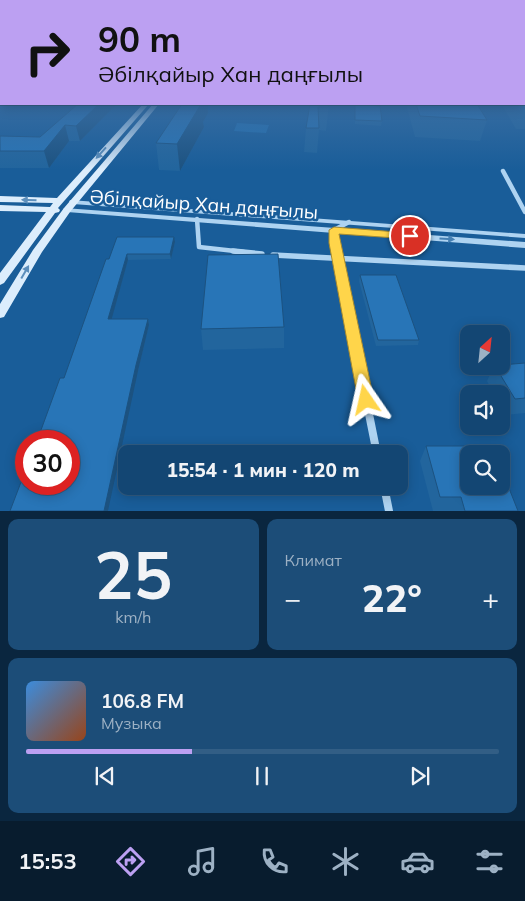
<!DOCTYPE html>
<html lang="ru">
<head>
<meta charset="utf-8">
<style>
  :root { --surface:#134673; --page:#1c4d78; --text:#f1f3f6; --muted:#9db1c4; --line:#325e85; --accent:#bca0f2 }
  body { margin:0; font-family:Mulish,sans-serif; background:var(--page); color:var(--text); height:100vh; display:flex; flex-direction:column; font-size:19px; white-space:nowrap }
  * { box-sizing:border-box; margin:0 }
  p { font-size:16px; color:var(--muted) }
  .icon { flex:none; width:28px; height:28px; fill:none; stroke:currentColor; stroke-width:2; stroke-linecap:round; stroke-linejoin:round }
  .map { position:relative; height:511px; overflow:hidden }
  .panel { display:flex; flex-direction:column; gap:8px; padding:8px; background:#0a263f; flex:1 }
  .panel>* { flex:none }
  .guide { position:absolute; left:0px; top:0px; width:525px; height:105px; box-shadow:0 2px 12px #0003,0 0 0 1px var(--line); background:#bca0f2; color:#111; overflow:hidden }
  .needle { width:32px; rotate:27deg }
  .controls { position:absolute; left:460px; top:325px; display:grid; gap:10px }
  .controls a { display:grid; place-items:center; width:50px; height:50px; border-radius:10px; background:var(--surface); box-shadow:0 2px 12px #0003,0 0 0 1px var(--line); font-size:25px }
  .speed { position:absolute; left:15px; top:430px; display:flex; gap:10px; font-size:25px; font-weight:700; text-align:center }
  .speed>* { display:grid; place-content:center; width:65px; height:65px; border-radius:50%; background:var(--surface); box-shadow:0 2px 12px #0003,0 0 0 1px var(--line); line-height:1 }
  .speed .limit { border:8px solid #d22; background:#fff; color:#111 }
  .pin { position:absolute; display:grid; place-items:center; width:42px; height:42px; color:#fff; margin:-21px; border:2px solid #fff; border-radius:50%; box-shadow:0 1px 5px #0007 }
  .me { position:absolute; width:55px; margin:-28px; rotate:349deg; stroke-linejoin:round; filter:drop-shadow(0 0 4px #0008) }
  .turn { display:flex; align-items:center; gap:18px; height:105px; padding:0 15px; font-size:22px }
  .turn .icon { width:65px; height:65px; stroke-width:2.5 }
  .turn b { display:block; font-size:35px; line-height:42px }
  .big { font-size:38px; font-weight:800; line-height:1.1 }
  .panel .card { flex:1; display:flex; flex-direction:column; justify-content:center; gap:8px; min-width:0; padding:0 18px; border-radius:10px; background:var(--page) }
  .panel .dial { align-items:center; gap:0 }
  .dial b { font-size:65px; line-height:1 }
  .song { display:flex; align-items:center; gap:15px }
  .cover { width:60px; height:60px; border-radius:8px; background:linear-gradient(135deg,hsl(210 70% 55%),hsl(20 70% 35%)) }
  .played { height:5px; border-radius:2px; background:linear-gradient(90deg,var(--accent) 35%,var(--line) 35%) }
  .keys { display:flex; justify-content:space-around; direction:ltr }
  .heat { display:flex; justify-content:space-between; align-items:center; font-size:28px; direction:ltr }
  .panel .tiles { flex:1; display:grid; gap:8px; grid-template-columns:1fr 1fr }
  .card:last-child { grid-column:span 2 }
  .trip { position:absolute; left:118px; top:445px; width:290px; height:50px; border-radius:10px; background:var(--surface); box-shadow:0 2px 12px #0003,0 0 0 1px var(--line); font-weight:800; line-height:50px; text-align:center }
  .tabs { display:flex; height:80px; justify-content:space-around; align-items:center; background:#081c2e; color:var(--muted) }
  .tabs .icon { width:35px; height:35px }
  .tabs .active { color:var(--accent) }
  .tabs b { font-size:22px; color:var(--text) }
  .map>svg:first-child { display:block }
</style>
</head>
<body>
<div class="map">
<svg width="525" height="511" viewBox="0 0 525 511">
  <rect width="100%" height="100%" fill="#195d99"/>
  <!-- green -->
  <polygon fill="#2271b2" points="237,123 269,125 266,133 234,131"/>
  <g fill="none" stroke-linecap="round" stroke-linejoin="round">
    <!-- minor-far2 -->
    <g stroke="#aed3f1" stroke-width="4.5">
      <polyline points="503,171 525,212"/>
      <polyline points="197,219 199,247 244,252"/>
      <polyline points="336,252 334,230 349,222"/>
    </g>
    <!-- minor-far1 -->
    <g stroke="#aed3f1" stroke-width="5.5">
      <polyline points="233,251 262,254"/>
      <polyline points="336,251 359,365"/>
      <polyline points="273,255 525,268"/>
    </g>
    <!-- minor -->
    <g stroke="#aed3f1" stroke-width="8">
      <polyline points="359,364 377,454"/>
      <polyline points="384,486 389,511"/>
    </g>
    <!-- tertiary -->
    <g fill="#aed3f1" fill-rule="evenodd">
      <polygon points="70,200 525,234 525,238 73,204 69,202"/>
      <polygon points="64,208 525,242 525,248 67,212 64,212 63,210"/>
    </g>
    <!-- secondary -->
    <g fill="#dcedfc" fill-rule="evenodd">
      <polygon points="143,104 149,104 58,208 60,210 59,212 55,213 4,283 0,285 0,273 46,212 0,211 0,205 50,207 53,203 0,202 0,196 57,198"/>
      <polygon points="153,104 159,104 70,212 42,252 4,317 0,318 0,304 33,250 64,208"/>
    </g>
  </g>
  <!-- wall -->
  <g fill="#22659d">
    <polygon points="524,98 525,98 525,129 516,129 503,107 504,104 524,104"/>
    <polygon points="78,104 117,104 80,141 69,141 49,168 0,168 0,136 40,137"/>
    <polygon points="182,104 208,104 208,113 203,122 204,127 180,171 159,170 156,143"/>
    <polygon points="310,104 329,104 326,131 319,130 317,153 304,152 306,128"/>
    <polygon points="355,104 382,121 381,126 355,124"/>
    <polygon points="406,104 477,104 487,120 480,141 415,137"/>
    <polygon points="175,242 171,259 128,260 111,319 148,319 149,325 138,371 64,378 109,259"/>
    <polygon points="360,275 419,340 418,345 376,346 359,281"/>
    <polygon points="284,327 284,348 203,350 201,329"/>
    <polygon points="525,363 525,413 506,415 501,406 501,394 494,394 487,381 494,366 501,366"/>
    <polygon points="426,446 518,511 433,511 420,461"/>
  </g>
  <!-- shaded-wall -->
  <g fill="#1c5280">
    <polygon points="99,104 117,104 80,141 76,126"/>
    <polygon points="198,104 208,104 208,113 203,122 204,127 180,171 177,144"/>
    <polygon points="65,125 69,141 49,168 44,151"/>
    <polygon points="174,237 175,242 171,259 170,254"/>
    <polygon points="127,254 128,260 110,325 108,319"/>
    <polygon points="148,319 149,325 138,371 108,511 104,511 136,365"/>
  </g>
  <!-- building -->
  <g fill="#2875b7" stroke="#1c5280">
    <polygon points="78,104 99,104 76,126 65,125 44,151 0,151 0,136 40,137"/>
    <polygon points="182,104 201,104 177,144 156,143"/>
    <polygon points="310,104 329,104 328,107 318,107 319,128 306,128"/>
    <polygon points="355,104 380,106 382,121 355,120"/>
    <polygon points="416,104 477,104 487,120 420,116"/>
    <polygon points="117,237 174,237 170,254 127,254 108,319 148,319 136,365 104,511 10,511 26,469 26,484 69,484 69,441 37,441 60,378 64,378 106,259 109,259"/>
    <polygon points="278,254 284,327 201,329 208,255"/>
    <polygon points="360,275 396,275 419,340 378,340"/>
    <polygon points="525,363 525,398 515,399 495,366 501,366 501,365"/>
    <polygon points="426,446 493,446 496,454 469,454 469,486 501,486 501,468 518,511 465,511 461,497 440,497"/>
  </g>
  <!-- one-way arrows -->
  <defs><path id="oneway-solid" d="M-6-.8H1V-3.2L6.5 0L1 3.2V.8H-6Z" transform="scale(1.25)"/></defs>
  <g fill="#5d8fbc">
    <use href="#oneway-solid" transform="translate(101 153) rotate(132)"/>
    <use href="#oneway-solid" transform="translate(29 200) rotate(-178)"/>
    <use href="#oneway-solid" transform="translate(25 272) rotate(-60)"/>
  </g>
  <use fill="#4680b3" href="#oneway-solid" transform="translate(447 239) rotate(4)"/>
  <!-- sky -->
  <linearGradient id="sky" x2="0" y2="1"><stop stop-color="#0e3354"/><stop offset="0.58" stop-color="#386da2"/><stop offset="1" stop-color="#386da2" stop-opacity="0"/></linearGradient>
  <rect width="525" height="170" fill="url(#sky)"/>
  <!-- route -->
  <polygon fill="#ffd54a" stroke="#a68a30" points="334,227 410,233 416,236 410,239 339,234 374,400 372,405 366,407 361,405 358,400 329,243 329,230"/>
  <g text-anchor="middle" stroke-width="5" stroke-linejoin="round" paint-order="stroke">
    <!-- street labels -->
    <g font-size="19" fill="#fff" stroke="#195d99">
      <text transform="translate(204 204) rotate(4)" y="7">Әбілқайыр Хан даңғылы</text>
    </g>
  </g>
</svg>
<div class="controls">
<a><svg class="needle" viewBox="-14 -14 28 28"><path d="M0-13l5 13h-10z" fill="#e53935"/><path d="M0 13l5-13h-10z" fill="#9db1c4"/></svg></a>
<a><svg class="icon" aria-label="sound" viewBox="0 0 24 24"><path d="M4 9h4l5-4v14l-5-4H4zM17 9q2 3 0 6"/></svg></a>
<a><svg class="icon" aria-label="search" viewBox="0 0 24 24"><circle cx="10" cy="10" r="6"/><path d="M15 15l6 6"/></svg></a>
</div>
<div class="speed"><div class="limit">30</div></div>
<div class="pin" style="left:410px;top:236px;background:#d93025"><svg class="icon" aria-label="arrive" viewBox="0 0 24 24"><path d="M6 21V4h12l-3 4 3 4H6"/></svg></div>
<svg class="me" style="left:366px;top:400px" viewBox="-20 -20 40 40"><path d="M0-17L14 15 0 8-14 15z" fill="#ffd54a" stroke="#fff" stroke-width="4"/></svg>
<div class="trip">15:54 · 1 мин · 120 m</div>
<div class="guide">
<div class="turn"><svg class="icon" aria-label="right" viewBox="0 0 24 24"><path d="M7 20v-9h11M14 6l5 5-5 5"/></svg><div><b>90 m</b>Әбілқайыр Хан даңғылы</div></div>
</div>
</div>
<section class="panel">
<div class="tiles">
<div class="card dial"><b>25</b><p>km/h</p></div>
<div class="card"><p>Климат</p>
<div class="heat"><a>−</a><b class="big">22°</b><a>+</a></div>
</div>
<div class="card">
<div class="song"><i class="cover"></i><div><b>106.8 FM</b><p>Музыка</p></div></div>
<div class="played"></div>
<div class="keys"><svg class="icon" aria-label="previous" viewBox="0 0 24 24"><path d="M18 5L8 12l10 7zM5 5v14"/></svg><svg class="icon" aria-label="pause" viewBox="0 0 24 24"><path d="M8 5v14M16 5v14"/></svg><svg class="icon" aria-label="next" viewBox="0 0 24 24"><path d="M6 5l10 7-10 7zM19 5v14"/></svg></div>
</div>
</div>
</section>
<nav class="tabs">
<b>15:53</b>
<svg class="icon active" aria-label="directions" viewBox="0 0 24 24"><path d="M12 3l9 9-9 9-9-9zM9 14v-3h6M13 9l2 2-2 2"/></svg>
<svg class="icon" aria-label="music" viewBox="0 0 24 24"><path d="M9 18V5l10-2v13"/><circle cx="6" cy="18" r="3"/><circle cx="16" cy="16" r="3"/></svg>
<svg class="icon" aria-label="phone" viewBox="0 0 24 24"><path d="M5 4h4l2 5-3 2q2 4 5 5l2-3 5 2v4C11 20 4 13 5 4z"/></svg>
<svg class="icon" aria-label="climate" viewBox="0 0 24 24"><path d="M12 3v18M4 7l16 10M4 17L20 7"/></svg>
<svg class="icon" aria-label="car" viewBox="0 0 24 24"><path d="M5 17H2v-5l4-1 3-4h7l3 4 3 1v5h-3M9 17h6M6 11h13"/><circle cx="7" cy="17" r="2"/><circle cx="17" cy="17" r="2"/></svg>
<svg class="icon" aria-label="filters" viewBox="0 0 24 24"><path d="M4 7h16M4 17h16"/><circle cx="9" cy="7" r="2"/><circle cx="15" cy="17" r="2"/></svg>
</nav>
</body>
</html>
